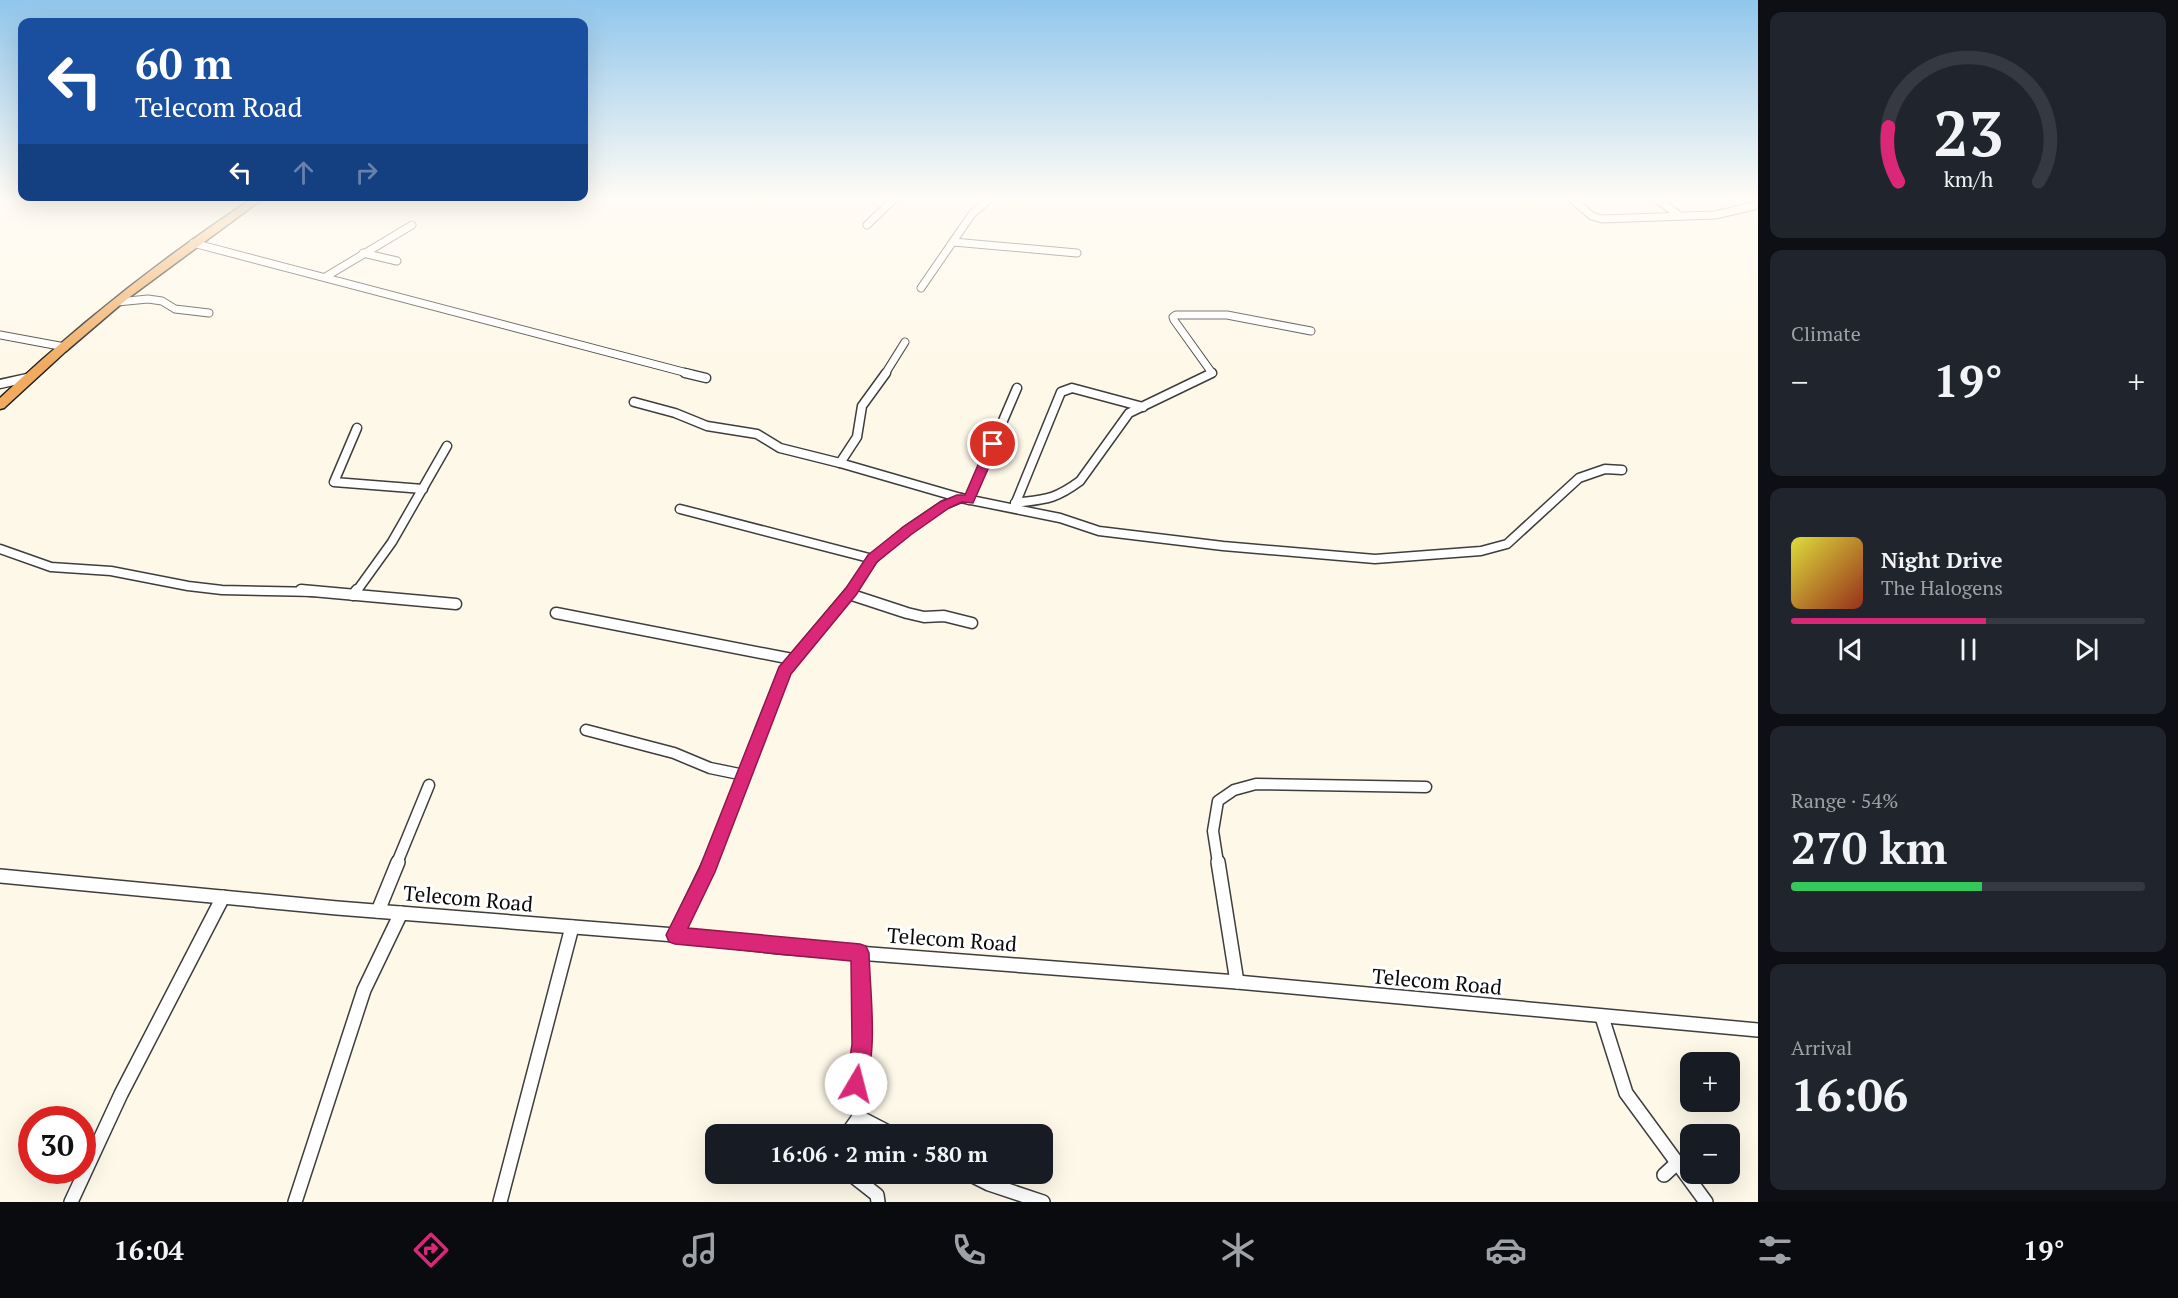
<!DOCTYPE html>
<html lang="en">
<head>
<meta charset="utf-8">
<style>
  :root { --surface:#171b24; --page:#20242c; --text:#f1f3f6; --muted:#9ea1a6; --line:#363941; --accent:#db2777 }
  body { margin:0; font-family:"PT Serif",serif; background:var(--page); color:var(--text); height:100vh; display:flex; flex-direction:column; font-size:22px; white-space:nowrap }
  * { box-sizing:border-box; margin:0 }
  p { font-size:20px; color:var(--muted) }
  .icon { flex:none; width:33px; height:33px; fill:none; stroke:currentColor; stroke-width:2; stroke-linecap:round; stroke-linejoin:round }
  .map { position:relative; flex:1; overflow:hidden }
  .drawer { display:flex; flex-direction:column; gap:12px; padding:12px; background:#0d0f14; width:420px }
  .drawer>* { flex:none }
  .banner { position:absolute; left:18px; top:18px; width:570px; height:183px; border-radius:12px; box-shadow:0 6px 24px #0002; background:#1a4fa0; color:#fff; overflow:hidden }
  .buttons { position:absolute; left:1680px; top:1052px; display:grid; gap:12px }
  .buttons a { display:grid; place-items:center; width:60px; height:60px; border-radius:12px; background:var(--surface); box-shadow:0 6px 24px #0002; font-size:30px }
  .speed { position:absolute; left:18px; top:1106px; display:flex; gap:12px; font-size:30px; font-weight:700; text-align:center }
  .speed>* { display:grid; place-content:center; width:78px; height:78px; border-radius:50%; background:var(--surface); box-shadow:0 6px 24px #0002; line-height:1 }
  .speed .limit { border:9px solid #d22; background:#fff; color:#111 }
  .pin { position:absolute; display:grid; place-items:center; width:51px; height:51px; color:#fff; margin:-26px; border:3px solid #fff; border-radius:50%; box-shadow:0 2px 6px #0007 }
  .me { position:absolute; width:66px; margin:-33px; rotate:8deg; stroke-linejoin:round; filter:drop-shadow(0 0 4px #0008) }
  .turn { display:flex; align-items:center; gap:21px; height:126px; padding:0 18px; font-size:27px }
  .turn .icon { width:78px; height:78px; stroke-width:2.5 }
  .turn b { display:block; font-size:42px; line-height:51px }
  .lanes { display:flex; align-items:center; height:57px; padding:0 18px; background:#0003; justify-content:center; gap:30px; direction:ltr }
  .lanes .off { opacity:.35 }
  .big { font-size:45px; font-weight:700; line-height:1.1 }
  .drawer .tile { flex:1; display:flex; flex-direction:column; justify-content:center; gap:9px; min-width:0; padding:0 21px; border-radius:12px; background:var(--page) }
  .drawer .dial { align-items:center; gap:0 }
  .dial svg { height:156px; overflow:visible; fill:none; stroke:var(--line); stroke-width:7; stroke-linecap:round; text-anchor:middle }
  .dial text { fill:var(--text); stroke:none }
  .song { display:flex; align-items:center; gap:18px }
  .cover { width:72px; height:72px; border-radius:9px; background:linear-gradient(135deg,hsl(60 70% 55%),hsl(10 70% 35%)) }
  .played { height:6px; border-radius:3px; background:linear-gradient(90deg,var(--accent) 55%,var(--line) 55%) }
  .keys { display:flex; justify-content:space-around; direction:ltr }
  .heat { display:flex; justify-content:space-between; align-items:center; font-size:33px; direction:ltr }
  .charge { height:9px; border-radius:4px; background:linear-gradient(90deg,#34c759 54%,var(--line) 0) }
  .trip { position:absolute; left:705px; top:1124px; width:348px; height:60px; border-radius:12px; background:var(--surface); box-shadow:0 6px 24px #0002; font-weight:700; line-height:60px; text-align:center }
  .tabs { display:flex; height:96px; justify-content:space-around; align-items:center; background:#090b0e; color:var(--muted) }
  .tabs .icon { width:42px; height:42px }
  .tabs .selected { color:var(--accent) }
  .tabs b { font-size:27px; color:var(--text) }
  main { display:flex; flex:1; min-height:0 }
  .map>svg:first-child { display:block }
</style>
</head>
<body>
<main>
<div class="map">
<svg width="1758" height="1202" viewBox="0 0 1758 1202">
  <rect width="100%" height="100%" fill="#fef8e9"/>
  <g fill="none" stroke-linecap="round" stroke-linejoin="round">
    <defs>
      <g id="minor-far3">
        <polyline points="1573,200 1592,216 1602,219 1715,215 1754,206"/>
        <polyline points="1658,200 1680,216"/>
        <polyline points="867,225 893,200"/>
        <polyline points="953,242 1077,253"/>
        <polyline points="193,243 691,374"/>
        <polyline points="363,253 397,261"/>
        <polyline points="327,276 412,225"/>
        <polyline points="921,288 972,214 988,200"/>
        <polyline points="117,302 148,299 162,301 175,309 209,313"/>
        <polyline points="0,335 65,347"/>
        <polyline points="885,374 905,342"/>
        <polyline points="1209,374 1212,373 1174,320 1173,317 1176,315 1227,315 1311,331"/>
      </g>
      <g id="minor-far2">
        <polyline points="685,373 706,378"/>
        <polyline points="886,373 862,406 857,437 840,463 961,498"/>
        <polyline points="0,384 27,378"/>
        <polyline points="634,402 675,413 707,426 757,434 780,448 840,463"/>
        <polyline points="357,428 334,482 423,489"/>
        <polyline points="969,500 1017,388"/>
        <path d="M 1015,503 C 1046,499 1054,500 1080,481 L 1129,413 L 1212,373"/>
        <polyline points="1014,507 1061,392 1072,388 1143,407"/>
        <polyline points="680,509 873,559"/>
        <polyline points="0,549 51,567 111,571 188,586 222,590 318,592"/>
        <polyline points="356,592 392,542 447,446"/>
        <polyline points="851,592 873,559 907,530 944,505 961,498 1060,518 1099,531 1223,546 1375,559 1481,551 1507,544 1579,478 1605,469 1622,470"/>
      </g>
      <g id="minor-far1">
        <polyline points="301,590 456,604"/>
        <polyline points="849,594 907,613 924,617 944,616 972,623"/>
        <polyline points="353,595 357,590"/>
        <polyline points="556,613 792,659"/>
        <polyline points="586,730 674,753 710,768 744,775"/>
        <polyline points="397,863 429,785"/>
        <polyline points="709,863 784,671 852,590"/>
        <polyline points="1218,863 1213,831 1218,801 1234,790 1256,784 1426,787"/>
      </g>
      <g id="minor">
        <polyline points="1218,862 1237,982"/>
        <polyline points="0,876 337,908 675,935 779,947 1237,982 1758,1030"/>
        <polyline points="378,911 398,862"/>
        <polyline points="675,935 710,862"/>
        <polyline points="860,953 862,1044 856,1084 859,1117 892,1134"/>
        <polyline points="1602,1017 1626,1093 1706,1202"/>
        <polyline points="847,1134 859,1117"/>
        <polyline points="849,1173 877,1195 878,1202"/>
        <polyline points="967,1173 989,1184 1043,1202"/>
        <polyline points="1664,1175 1677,1163"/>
        <polyline points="71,1202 121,1094 223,897"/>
        <polyline points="295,1202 364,990 401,913"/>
        <polyline points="500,1202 572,927"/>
      </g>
      <path id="trunk" d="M 250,200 L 261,200 L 127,299 L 65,352 L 4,408 L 0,409 L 0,398 C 78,325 161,259 250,200 Z"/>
    </defs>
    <!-- minor-far3 casing -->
    <use href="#minor-far3" stroke="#3e3e3e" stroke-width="9"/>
    <!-- minor-far2 casing -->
    <use href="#minor-far2" stroke="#3e3e3e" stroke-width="11"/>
    <!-- minor-far1 casing -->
    <use href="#minor-far1" stroke="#3e3e3e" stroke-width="13"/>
    <!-- minor casing -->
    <use href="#minor" stroke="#3e3e3e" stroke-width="16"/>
    <!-- trunk casing -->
    <use href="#trunk" stroke="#1c1c1c" stroke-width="3"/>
    <!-- minor-far3 -->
    <use href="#minor-far3" stroke="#fff" stroke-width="7"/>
    <!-- minor-far2 -->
    <use href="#minor-far2" stroke="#fff" stroke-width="8"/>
    <!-- minor-far1 -->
    <use href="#minor-far1" stroke="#fff" stroke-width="10"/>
    <!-- minor -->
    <use href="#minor" stroke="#fff" stroke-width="13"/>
    <!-- trunk -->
    <use href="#trunk" fill="#f1aa5e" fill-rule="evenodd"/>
  </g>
  <!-- sky -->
  <linearGradient id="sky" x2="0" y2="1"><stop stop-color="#91c6ec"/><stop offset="0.54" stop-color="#fffcf5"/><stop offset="1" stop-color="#fffcf5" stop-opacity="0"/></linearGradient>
  <rect width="1758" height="368" fill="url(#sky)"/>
  <!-- route -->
  <path fill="#db2777" stroke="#8e194d" stroke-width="1.5" d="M 993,440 L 999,444 L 973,503 L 962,502 L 949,508 L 912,534 L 877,562 L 856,595 L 791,674 L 715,872 L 688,928 L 860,944 L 866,946 L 869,953 C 870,993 879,1054 863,1091 L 856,1094 L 849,1091 L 846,1084 L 852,1044 L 851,961 L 675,944 L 669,942 L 666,935 L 699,869 L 779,667 L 846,588 L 868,555 L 903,527 L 940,502 L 957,495 L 965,495 L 987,444 Z"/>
  <g text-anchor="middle" stroke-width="6" stroke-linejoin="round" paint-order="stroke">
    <!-- near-street labels -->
    <g font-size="21" fill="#0b0b0b" stroke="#fff">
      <text transform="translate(468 899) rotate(5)" y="7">Telecom Road</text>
      <text transform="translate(952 940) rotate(4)" y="7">Telecom Road</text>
      <text transform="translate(1437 982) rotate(5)" y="7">Telecom Road</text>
    </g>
  </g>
</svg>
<div class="buttons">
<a>+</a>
<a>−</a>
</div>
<div class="speed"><div class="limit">30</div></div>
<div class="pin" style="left:993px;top:444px;background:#d93025"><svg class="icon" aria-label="arrive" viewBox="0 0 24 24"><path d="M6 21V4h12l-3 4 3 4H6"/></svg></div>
<svg class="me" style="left:856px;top:1084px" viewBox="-20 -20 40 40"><circle r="19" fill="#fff"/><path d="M0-13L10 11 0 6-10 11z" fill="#db2777"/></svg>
<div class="trip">16:06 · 2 min · 580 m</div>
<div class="banner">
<div class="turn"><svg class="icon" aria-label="left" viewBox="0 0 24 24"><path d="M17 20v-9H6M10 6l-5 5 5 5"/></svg><div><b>60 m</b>Telecom Road</div></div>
<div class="lanes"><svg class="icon" aria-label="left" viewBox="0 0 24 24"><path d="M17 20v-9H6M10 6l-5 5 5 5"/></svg><svg class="icon off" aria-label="ahead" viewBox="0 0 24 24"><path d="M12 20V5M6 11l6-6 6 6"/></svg><svg class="icon off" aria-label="right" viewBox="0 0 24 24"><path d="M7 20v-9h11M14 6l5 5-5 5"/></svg></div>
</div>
</div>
<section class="drawer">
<div class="tile dial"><svg viewBox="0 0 100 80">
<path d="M14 69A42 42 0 1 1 86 69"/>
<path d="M14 69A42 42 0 0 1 9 41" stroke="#db2777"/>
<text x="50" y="56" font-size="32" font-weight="700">23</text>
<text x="50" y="72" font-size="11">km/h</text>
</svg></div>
<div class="tile"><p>Climate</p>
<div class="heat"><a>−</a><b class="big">19°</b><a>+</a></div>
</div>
<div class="tile">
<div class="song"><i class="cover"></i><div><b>Night Drive</b><p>The Halogens</p></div></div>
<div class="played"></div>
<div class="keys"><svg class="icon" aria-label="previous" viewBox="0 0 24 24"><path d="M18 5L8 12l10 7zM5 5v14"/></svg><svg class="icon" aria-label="pause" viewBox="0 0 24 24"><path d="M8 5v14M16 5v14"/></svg><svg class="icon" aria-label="next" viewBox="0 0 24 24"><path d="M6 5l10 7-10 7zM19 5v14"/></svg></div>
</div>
<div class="tile"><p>Range · 54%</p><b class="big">270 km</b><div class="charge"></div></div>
<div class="tile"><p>Arrival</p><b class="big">16:06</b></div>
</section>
</main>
<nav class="tabs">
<b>16:04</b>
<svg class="icon selected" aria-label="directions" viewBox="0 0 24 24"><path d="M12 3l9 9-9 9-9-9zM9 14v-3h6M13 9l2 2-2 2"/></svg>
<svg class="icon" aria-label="music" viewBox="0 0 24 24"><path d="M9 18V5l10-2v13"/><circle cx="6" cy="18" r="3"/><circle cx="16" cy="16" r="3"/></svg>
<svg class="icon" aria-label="phone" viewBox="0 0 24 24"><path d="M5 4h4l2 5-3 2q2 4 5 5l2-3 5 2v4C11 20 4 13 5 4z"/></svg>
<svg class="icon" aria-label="climate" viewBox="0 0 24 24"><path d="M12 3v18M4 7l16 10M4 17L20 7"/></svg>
<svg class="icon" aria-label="car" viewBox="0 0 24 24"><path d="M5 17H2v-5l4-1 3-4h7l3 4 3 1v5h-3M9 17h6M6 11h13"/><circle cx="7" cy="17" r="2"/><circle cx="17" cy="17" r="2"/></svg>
<svg class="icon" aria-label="filters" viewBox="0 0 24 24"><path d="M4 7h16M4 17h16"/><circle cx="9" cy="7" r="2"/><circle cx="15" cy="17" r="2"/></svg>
<b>19°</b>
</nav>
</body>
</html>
